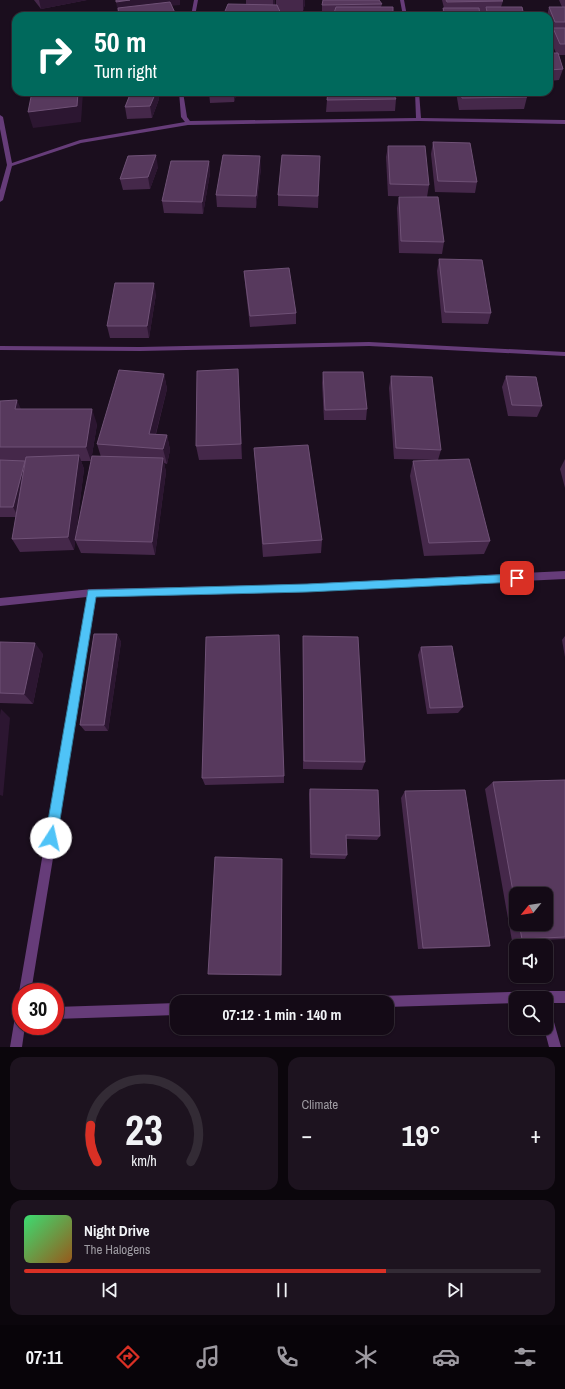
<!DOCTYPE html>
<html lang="en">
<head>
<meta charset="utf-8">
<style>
  :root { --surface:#140a16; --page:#1d131f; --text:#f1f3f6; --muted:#9d9aa1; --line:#332b35; --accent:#d93025 }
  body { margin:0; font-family:"Archivo Narrow",sans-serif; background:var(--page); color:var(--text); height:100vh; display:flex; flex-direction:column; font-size:15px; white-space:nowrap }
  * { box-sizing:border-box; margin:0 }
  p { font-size:13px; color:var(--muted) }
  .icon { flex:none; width:22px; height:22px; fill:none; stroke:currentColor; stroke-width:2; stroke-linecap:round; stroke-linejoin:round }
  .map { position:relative; height:1047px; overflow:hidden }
  .side { display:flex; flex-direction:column; gap:10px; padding:10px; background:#0b060c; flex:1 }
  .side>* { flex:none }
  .top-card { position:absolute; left:12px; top:12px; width:541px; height:84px; border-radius:12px; box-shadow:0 1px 3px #0004,0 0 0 1px var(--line); background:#00695c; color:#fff; overflow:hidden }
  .needle { width:26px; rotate:240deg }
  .buttons { position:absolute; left:509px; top:887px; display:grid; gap:8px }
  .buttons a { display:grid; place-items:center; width:44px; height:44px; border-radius:8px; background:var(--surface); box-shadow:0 1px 3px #0004,0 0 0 1px var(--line); font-size:20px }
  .speed { position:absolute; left:12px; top:983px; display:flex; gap:8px; font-size:20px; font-weight:700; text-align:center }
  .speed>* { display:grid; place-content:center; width:52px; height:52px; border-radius:50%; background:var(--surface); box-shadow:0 1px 3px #0004,0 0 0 1px var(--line); line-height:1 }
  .speed .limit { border:6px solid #d22; background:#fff; color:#111 }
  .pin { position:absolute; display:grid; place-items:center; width:34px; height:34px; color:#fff; margin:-17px; border-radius:8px; box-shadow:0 2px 6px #0006 }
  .me { position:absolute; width:44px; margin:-22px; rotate:10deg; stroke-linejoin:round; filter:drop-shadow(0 0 3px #0008) }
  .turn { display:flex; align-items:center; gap:14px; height:84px; padding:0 16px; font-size:18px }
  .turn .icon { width:52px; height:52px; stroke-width:2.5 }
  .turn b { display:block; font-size:28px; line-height:34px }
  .big { font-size:30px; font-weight:700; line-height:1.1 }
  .side .card { flex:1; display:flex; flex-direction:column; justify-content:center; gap:6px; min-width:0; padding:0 14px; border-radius:12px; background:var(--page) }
  .side .dial { align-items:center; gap:0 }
  .dial svg { height:104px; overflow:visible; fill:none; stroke:var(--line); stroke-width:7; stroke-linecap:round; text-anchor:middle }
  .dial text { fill:var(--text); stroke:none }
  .song { display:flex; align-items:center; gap:12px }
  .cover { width:48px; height:48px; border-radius:6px; background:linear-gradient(135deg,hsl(140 70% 55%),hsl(30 70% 35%)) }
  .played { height:4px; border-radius:2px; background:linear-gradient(90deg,var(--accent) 70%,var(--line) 70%) }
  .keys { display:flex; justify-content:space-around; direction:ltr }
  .heat { display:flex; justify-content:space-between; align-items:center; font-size:22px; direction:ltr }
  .side .tiles { flex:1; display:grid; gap:10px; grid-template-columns:1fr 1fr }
  .card:last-child { grid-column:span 2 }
  .trip { position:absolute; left:170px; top:995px; width:224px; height:40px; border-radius:12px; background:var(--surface); box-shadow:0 1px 3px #0004,0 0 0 1px var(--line); font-weight:700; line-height:40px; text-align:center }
  .tabs { display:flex; height:64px; justify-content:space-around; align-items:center; background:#080409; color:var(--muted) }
  .tabs .icon { width:28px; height:28px }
  .tabs .active { color:var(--accent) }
  .tabs b { font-size:18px; color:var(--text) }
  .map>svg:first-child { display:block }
</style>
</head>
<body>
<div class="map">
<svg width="565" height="1047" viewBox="0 0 565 1047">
  <rect width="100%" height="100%" fill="#1b0e1e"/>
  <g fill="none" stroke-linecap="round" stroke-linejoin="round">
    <!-- street -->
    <g fill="#663c79" fill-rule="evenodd">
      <polygon points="194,0 198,0 195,16 191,16"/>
      <polygon points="400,0 404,0 407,16 403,16"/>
      <polygon points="179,92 183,92 187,117 190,121 416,118 415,92 419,92 421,118 565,120 565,124 419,121 188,125 81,143 12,166 3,200 0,202 0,190 7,165 0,129 0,115 3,117 12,163 80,140 185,122 181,117"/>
      <polygon points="369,342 565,352 565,356 369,346 140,351 0,350 0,346 140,347"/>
      <polygon points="565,571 565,579 307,592 96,597 31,992 21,992 21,996 19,992 87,597 0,606 0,598 92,589 307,584"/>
      <polygon points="541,991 565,991 565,1003 546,1003 546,998 516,998 516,1003 387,1007 387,1002 373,1002 375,998 379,996"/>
      <polygon points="177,1003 177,1015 55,1019 55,1007"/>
      <polygon points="546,1009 550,1011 552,1015 561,1047 549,1047 544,1028 546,1028"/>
      <polygon points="21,1011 21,1026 25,1026 22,1047 10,1047 15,1017 17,1013"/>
    </g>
  </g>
  <!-- wall -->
  <g fill="#45284a" fill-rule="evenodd">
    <polygon points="34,0 87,0 41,9"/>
    <polygon points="246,0 275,0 275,5 276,5 276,0 305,0 305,4 303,11 280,11 246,4"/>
    <polygon points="442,0 502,0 503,1 501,7 524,16 484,16 485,12 480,12 480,16 442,16 443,8 444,8"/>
    <polygon points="559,0 565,0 565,55 559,55 563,69 559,80 549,81 549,53 556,53 550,39 552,33 549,26 549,16 547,16 549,7 562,7"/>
    <polygon points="382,4 381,7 393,16 322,16 322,5"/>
    <polygon points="131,92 158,92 159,99 152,118 127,119 125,107"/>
    <polygon points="209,92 237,92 234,102 210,103"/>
    <polygon points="456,92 525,92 527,97 524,109 459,110"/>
    <polygon points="396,99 395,111 326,112 327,100"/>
    <polygon points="433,142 477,182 475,193 435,192 431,154"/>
    <polygon points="388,146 429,185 427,197 388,196 386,157"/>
    <polygon points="320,156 318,208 278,206 278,195"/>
    <polygon points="209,161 210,173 203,214 164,213 162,201"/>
    <polygon points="158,167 150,189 123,190 120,179"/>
    <polygon points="261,168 256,208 217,207 216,195"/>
    <polygon points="399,197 444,242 442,254 399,253 397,208"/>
    <polygon points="439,259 491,313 488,324 442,323 437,271"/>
    <polygon points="244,271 296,313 296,324 250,327 245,283"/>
    <polygon points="156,294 149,338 110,338 107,326"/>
    <polygon points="323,372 367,409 366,420 324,420 322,383"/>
    <polygon points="164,374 167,389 156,434 167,435 170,450 167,464 164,463 166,472 155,555 81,553 75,540 74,550 20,552 12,539 16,517 0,517 0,401 21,409 97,424 91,461 81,461 84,469 75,540 101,457 97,444"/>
    <polygon points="391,376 441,450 438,460 394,459 389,388"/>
    <polygon points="506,376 542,406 537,417 508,416 502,387"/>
    <polygon points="239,385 242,459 199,460 196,446"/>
    <polygon points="254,448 322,540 321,553 263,557"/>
    <polygon points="565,459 565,488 560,469"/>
    <polygon points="413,461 490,541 484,554 424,556 410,476"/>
    <polygon points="117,634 121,642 108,731 85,731 80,725"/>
    <polygon points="303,636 365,762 362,770 303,769"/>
    <polygon points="565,636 565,657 562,640"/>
    <polygon points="0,642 43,654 33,704 0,703"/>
    <polygon points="421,647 463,707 458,713 427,714 418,655"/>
    <polygon points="284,776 284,783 205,785 202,778"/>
    <path d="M 565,780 L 565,939 L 512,941 L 485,789 L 493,782 ZM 516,894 L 546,924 L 516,924 Z"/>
    <polygon points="310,789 380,836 377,840 346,839 347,855 345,859 310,858 309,794"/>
    <polygon points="405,791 490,946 482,947 418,949 401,798"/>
    <polygon points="282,859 281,975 211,974 208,974"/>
  </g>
  <!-- shaded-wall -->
  <g fill="#2c1631">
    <polygon points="39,0 87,0 41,9"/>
    <polygon points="130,0 180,0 180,5 148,8 118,13 116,2"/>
    <polygon points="273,0 275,0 275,4 273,11"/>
    <polygon points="303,0 305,0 305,4 303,11"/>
    <polygon points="78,92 83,92 81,122 33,128 28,112"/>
    <polygon points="156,92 158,92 159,99 152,118 150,106"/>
    <polygon points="234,92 237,92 234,102"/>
    <polygon points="156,155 158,167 150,189 148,177"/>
    <polygon points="260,156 261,168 256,208 256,196"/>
    <polygon points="209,161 210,173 203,214 202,202"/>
    <polygon points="154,283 156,294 149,338 147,326"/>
    <polygon points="238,369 239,385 242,459 241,444"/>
    <polygon points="164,374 167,389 152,448 149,434"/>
    <polygon points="17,400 24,416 15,409"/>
    <polygon points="92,409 97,424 91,461 86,447"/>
    <polygon points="167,435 170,450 167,464 163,449"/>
    <polygon points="79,455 84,469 74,550 68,537"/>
    <polygon points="163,458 166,472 155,555 152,542"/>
    <polygon points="25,461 30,471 18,517 13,507"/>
    <polygon points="117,634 121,642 108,731 104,725"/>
    <polygon points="35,643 43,654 33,704 24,694"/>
    <polygon points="1,709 10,718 3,796 0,795 0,715"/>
  </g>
  <!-- building -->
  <g fill="#57395d" stroke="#6f5176">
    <polygon points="116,0 130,0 116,2"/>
    <polygon points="323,0 379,0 382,4 322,5"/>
    <polygon points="446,0 502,0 503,1 447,2"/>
    <polygon points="170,2 176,15 165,16 119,16 118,8"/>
    <polygon points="228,4 277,5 282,16 223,16"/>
    <polygon points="336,7 393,7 393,16 333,16"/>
    <polygon points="486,7 522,7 524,16 488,16"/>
    <polygon points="549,7 565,7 565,22 555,22"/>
    <polygon points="443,8 479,8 480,16 445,16"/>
    <polygon points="553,28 565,28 565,44 560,44"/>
    <polygon points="549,53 558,53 563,69 549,70"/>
    <polygon points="32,92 78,92 77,106 28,112"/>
    <polygon points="131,92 156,92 150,106 125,107"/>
    <polygon points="328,92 392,92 396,99 327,100"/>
    <polygon points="460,92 525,92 527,97 462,98"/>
    <polygon points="433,142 470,143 477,182 438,181"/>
    <polygon points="388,146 425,146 429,185 390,184"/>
    <polygon points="156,155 148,177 120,179 128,156"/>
    <polygon points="223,155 260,156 256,196 216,195"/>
    <polygon points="282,155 320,156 318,196 278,195"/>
    <polygon points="171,161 209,161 202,202 162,201"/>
    <polygon points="399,197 438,197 444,242 401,241"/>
    <polygon points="439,259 482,260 491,313 445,312"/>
    <polygon points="289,268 296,313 250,316 244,271"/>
    <polygon points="115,283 154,283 147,326 107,326"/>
    <polygon points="238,369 241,444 196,446 197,371"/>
    <polygon points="119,370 164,374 149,434 167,435 163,449 97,444"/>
    <polygon points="323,372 363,372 367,409 325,410"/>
    <polygon points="391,376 432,377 441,450 396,448"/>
    <polygon points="506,376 536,377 542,406 512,405"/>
    <polygon points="17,400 15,409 92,409 86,447 0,447 0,401"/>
    <polygon points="308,445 322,540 263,544 254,448"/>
    <polygon points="79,455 68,537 12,539 26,457"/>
    <polygon points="92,456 163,458 152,542 75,540"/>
    <polygon points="469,459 490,541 429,543 413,461"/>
    <polygon points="0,460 25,461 13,507 0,507"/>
    <polygon points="94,634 117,634 104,725 80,725"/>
    <polygon points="279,635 284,776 202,778 206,637"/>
    <polygon points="303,636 358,637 365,762 304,761"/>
    <polygon points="0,642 35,643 24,694 0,693"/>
    <polygon points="452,646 463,707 430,708 421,647"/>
    <polygon points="565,780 565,937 522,939 519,924 546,924 546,894 516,894 516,908 493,782"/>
    <polygon points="310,789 378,790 380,836 346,835 347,855 311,854"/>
    <polygon points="465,790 490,946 423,948 405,791"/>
    <polygon points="215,857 282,859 281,975 208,974"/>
  </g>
  <!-- route -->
  <polygon fill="#4fc3f7" stroke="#337fa1" points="517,574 522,578 517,582 307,592 96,597 57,838 55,843 51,844 47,843 45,838 88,590 307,584"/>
</svg>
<div class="buttons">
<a><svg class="needle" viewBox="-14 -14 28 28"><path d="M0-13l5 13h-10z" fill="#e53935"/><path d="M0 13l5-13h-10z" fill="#9d9aa1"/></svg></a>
<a><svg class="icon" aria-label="sound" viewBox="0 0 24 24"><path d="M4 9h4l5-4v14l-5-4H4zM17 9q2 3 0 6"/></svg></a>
<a><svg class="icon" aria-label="search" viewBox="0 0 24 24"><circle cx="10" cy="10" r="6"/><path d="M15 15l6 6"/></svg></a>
</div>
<div class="speed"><div class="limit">30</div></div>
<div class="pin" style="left:517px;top:578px;background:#d93025"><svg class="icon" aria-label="arrive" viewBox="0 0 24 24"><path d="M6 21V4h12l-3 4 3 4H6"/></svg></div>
<svg class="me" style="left:51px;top:838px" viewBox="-20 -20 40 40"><circle r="19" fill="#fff"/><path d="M0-13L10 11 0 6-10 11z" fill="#4fc3f7"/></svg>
<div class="trip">07:12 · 1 min · 140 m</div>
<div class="top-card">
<div class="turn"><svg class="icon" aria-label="right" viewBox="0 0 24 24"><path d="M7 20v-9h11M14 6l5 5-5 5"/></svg><div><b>50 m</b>Turn right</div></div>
</div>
</div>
<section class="side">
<div class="tiles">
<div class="card dial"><svg viewBox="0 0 100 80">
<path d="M14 69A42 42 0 1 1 86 69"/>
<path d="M14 69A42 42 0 0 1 9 41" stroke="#d93025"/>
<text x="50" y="56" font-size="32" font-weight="700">23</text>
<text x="50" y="72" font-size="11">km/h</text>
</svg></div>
<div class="card"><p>Climate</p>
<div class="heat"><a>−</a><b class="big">19°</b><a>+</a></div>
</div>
<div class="card">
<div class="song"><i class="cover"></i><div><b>Night Drive</b><p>The Halogens</p></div></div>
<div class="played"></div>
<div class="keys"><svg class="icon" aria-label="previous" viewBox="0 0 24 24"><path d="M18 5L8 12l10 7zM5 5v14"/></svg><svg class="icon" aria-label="pause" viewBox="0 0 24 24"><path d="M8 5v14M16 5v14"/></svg><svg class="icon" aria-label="next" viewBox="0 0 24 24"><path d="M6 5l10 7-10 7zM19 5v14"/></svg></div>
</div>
</div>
</section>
<nav class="tabs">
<b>07:11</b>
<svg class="icon active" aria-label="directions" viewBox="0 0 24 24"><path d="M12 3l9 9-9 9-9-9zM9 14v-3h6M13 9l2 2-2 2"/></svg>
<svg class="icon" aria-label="music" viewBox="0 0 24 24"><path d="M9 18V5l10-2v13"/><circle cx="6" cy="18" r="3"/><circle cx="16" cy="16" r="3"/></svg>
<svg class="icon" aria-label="phone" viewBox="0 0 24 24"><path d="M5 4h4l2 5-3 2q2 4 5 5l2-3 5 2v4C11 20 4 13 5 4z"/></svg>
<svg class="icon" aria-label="climate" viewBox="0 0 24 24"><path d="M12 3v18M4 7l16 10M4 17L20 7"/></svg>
<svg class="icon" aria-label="car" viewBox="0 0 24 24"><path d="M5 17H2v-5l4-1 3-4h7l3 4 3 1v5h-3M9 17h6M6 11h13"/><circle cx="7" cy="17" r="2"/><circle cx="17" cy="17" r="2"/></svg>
<svg class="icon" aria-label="filters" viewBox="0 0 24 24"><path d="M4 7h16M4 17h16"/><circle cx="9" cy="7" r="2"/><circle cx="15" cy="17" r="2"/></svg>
</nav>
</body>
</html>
